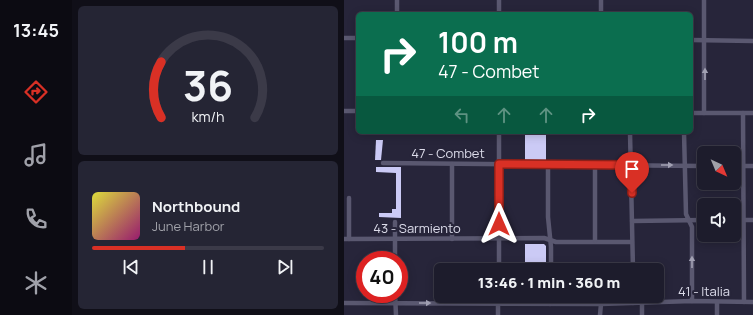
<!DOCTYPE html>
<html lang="en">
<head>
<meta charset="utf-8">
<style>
  :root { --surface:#1d1c2c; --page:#252534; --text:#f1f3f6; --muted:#a0a1a9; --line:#3b3a48; --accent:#d93025 }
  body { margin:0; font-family:Manrope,sans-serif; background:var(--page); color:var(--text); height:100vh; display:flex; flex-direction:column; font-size:15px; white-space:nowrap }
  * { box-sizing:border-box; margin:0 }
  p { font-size:13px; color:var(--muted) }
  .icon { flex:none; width:22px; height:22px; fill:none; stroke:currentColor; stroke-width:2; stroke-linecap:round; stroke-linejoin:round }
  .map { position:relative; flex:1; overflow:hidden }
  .side { display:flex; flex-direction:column; gap:6px; padding:6px; background:#100f18; width:272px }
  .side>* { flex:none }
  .hud { position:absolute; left:12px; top:12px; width:337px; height:122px; border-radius:6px; box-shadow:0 2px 10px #0003,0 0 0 1px var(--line); background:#0b6e4f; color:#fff; overflow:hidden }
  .needle { width:26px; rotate:136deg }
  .fabs { position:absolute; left:353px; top:146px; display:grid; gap:8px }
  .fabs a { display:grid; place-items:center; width:44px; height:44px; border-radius:6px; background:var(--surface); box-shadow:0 2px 10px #0003,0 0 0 1px var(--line); font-size:20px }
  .speed { position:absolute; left:12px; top:251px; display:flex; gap:8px; font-size:20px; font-weight:700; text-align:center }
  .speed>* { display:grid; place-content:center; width:52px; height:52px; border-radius:50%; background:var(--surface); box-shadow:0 2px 10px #0003,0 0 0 1px var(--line); line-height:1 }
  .speed .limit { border:6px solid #d22; background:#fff; color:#111 }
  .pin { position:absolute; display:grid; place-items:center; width:34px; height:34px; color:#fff; margin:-41px -17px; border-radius:50% 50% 50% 0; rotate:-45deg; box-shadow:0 0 4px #0007 }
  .pin .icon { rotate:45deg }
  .me { position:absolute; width:44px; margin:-22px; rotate:0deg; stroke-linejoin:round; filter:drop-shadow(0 0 3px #0008) }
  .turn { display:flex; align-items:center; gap:14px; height:84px; padding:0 16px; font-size:18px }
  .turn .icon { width:52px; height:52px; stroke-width:2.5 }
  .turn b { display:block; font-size:28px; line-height:34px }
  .lanes { display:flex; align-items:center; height:38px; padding:0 16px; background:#0003; justify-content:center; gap:20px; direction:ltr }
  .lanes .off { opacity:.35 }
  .side .tile { flex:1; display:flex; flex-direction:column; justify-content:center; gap:6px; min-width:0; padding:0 14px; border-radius:6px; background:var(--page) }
  .side .dial { align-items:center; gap:0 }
  .dial svg { height:104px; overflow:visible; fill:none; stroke:var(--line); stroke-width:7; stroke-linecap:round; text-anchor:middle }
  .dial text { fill:var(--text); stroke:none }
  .song { display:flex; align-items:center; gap:12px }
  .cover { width:48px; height:48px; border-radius:6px; background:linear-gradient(135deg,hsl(60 70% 55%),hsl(320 70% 35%)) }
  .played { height:4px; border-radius:2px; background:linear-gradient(90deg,var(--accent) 40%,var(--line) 40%) }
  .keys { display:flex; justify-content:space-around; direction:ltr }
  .trip { position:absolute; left:90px; top:263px; width:230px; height:40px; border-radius:6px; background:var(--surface); box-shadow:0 2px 10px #0003,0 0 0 1px var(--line); font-weight:800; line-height:40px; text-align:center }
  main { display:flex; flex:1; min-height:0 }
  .dock { display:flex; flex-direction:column; width:72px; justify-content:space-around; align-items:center; background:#0c0b12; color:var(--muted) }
  .dock .icon { width:28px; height:28px }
  .dock .current { color:var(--accent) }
  .dock b { font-size:18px; color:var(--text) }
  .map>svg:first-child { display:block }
</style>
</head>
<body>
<main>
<nav class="dock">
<b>13:45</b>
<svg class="icon current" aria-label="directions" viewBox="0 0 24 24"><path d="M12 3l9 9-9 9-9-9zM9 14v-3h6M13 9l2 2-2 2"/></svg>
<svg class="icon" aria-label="music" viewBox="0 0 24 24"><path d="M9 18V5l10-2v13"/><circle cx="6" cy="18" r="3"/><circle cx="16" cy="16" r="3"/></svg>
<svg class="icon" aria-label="phone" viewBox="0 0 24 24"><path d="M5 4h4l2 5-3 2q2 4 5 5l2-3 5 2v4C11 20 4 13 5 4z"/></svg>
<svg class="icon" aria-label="climate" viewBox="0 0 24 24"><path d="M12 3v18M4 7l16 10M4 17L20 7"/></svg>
</nav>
<section class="side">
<div class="tile dial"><svg viewBox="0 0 100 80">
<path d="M14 69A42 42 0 1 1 86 69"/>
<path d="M14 69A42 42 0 0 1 14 26" stroke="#d93025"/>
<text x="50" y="56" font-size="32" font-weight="700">36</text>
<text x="50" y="72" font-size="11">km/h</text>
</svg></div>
<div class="tile">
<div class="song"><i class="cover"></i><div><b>Northbound</b><p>June Harbor</p></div></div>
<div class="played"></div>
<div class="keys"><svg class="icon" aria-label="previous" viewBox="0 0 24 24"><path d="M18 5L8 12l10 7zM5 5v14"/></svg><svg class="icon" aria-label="pause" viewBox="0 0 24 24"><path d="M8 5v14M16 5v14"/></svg><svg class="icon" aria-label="next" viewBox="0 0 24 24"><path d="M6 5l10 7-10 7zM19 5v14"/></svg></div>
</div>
</section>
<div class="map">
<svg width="409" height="315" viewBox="0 0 409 315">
  <rect width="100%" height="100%" fill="#27253a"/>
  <!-- building -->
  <g fill="#cbcaf5">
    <rect x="181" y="132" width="21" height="29"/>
    <polygon points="32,140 39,140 37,160 31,160"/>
    <polygon points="32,167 57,167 57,218 35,217 35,213 48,213 48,209 52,209 52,173 32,172"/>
    <polygon points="181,244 200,244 202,246 202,266 181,266"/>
    <polygon points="309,266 317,266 317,297 313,297 313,270 309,270"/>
  </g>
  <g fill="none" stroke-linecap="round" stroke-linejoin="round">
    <!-- minor -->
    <g stroke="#5a5870" stroke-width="4.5">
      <polyline points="360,0 360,113"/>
      <polyline points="53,14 53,0"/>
      <polyline points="155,14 155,0"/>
      <polyline points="257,14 257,0"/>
      <polyline points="0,38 14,38"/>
      <polyline points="347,40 409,41"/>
      <polyline points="0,111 14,111"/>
      <polyline points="347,113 409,113"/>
      <polyline points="399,113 400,302"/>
      <polyline points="286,132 289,270"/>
      <polyline points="340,132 342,214 348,227 348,301"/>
      <polyline points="39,163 360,166"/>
      <polyline points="204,164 204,217 207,247 207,270"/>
      <polyline points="390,166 409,166"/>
      <polyline points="390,220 409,220"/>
      <polyline points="288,221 360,220"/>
      <polyline points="0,239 200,238 212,242 288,242"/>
      <polyline points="5,239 5,198"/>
      <polyline points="108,239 108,164"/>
      <polyline points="251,241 251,165"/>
      <polyline points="51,260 51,222"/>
      <polyline points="155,270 155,132"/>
      <polyline points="51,294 52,315"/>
      <polyline points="289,296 289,303"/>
      <polyline points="373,302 373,315"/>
      <polyline points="0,303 257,304 348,301 409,302"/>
      <polyline points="206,304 206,296"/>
      <polyline points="154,315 154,296"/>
      <polyline points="256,315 257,304"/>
      <polyline points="298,315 298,303"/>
    </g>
  </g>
  <!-- one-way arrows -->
  <defs><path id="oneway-solid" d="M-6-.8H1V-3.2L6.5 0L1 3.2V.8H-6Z"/></defs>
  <g fill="#a2a1b3">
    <use href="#oneway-solid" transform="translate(361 74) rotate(-90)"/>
    <use href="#oneway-solid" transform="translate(323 165)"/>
    <use href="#oneway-solid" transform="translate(348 262) rotate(-90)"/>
    <use href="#oneway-solid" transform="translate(81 303)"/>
  </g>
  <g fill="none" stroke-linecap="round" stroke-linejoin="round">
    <defs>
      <polyline id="route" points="155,224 155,164 287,165 288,193"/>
    </defs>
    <!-- route casing -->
    <use href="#route" stroke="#8d1f18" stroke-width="10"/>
    <!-- route -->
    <use href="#route" stroke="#d93025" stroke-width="7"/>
  </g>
  <g text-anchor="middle" stroke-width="4" stroke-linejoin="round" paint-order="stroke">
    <!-- street labels -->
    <g font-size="13" fill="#dcdcea" stroke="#27253a">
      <text x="104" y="158">47 - Combet</text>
      <text x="73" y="233">43 - Sarmiento</text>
      <text x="360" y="296">41 - Italia</text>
    </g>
  </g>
</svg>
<div class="fabs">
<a><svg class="needle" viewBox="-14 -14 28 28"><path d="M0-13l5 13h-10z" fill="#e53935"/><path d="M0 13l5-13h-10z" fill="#a0a1a9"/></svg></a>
<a><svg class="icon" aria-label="sound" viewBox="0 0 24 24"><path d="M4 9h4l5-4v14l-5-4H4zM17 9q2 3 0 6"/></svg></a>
</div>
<div class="speed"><div class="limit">40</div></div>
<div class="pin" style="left:288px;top:193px;background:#d93025"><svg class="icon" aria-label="arrive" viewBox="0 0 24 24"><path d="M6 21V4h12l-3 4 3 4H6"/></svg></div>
<svg class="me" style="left:155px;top:224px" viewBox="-20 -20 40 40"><path d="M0-17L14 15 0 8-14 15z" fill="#d93025" stroke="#fff" stroke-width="4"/></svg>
<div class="trip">13:46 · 1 min · 360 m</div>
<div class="hud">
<div class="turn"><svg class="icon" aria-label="right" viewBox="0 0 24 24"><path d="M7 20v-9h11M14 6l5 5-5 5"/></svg><div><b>100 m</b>47 - Combet</div></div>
<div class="lanes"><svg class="icon off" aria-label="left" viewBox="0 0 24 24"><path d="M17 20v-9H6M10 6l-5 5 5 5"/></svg><svg class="icon off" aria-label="ahead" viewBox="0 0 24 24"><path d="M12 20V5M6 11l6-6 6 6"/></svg><svg class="icon off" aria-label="ahead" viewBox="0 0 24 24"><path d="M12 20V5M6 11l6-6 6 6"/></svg><svg class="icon" aria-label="right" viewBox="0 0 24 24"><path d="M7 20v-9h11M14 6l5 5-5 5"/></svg></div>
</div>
</div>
</main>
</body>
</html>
